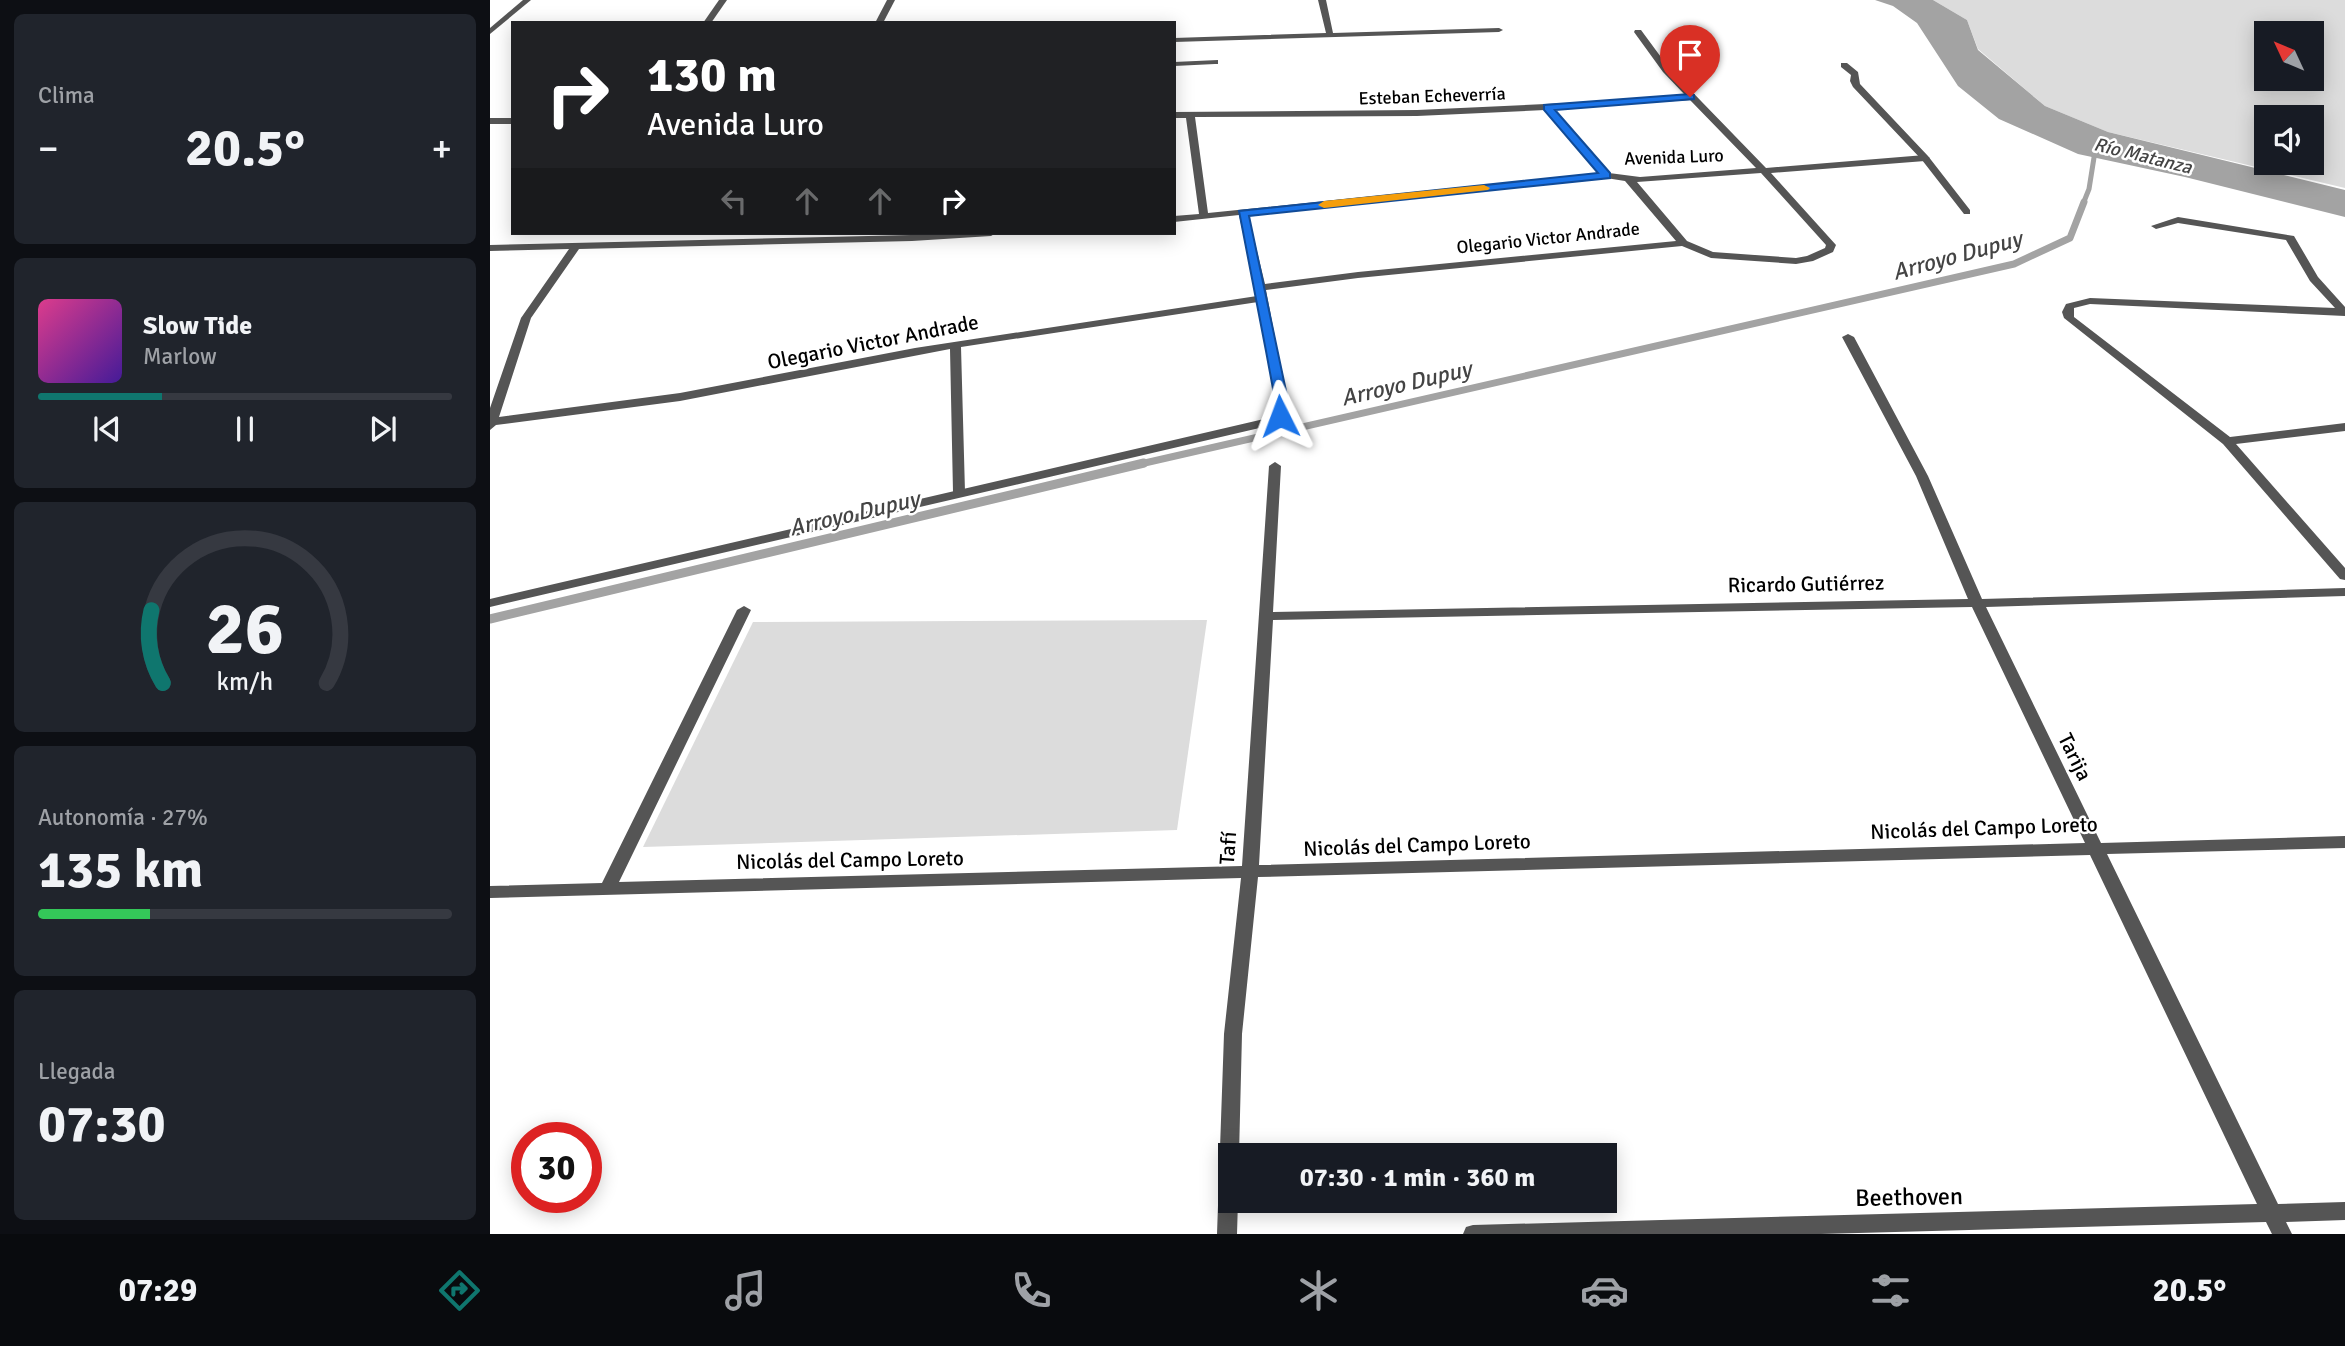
<!DOCTYPE html>
<html lang="es">
<head>
<meta charset="utf-8">
<style>
  :root { --surface:#171b24; --page:#20242c; --text:#f1f3f6; --muted:#9ea1a6; --line:#363941; --accent:#0f766e }
  body { margin:0; font-family:Signika,sans-serif; background:var(--page); color:var(--text); height:100vh; display:flex; flex-direction:column; font-size:26px; white-space:nowrap }
  * { box-sizing:border-box; margin:0 }
  p { font-size:23px; color:var(--muted) }
  .icon { flex:none; width:38px; height:38px; fill:none; stroke:currentColor; stroke-width:2; stroke-linecap:round; stroke-linejoin:round }
  .map { position:relative; flex:1; overflow:hidden }
  .panel { display:flex; flex-direction:column; gap:14px; padding:14px; background:#0d0f14; width:490px }
  .panel>* { flex:none }
  .guide { position:absolute; left:21px; top:21px; width:665px; height:214px; border-radius:0px; box-shadow:0 4px 18px #0003; background:#202124; color:#fff; overflow:hidden }
  .needle { width:46px; rotate:314deg }
  .tools { position:absolute; left:1764px; top:21px; display:grid; gap:14px }
  .tools a { display:grid; place-items:center; width:70px; height:70px; border-radius:0px; background:var(--surface); box-shadow:0 4px 18px #0003; font-size:35px }
  .speed { position:absolute; left:21px; top:1122px; display:flex; gap:14px; font-size:35px; font-weight:700; text-align:center }
  .speed>* { display:grid; place-content:center; width:91px; height:91px; border-radius:50%; background:var(--surface); box-shadow:0 4px 18px #0003; line-height:1 }
  .speed .limit { border:10px solid #d22; background:#fff; color:#111 }
  .pin { position:absolute; display:grid; place-items:center; width:60px; height:60px; color:#fff; margin:-72px -30px; border-radius:50% 50% 50% 0; rotate:-45deg; box-shadow:0 0 7px #0007 }
  .pin .icon { rotate:45deg }
  .me { position:absolute; width:77px; margin:-38px; rotate:357deg; stroke-linejoin:round; filter:drop-shadow(0 0 5px #0008) }
  .turn { display:flex; align-items:center; gap:24px; height:147px; padding:0 21px; font-size:32px }
  .turn .icon { width:91px; height:91px; stroke-width:2.5 }
  .turn b { display:block; font-size:49px; line-height:60px }
  .lanes { display:flex; align-items:center; height:66px; padding:0 21px; background:#0003; justify-content:center; gap:35px; direction:ltr }
  .lanes .off { opacity:.35 }
  .big { font-size:52px; font-weight:700; line-height:1.1 }
  .panel .widget { flex:1; display:flex; flex-direction:column; justify-content:center; gap:10px; min-width:0; padding:0 24px; border-radius:10px; background:var(--page) }
  .panel .dial { align-items:center; gap:0 }
  .dial svg { height:182px; overflow:visible; fill:none; stroke:var(--line); stroke-width:7; stroke-linecap:round; text-anchor:middle }
  .dial text { fill:var(--text); stroke:none }
  .song { display:flex; align-items:center; gap:21px }
  .cover { width:84px; height:84px; border-radius:10px; background:linear-gradient(135deg,hsl(330 70% 55%),hsl(260 70% 35%)) }
  .played { height:7px; border-radius:4px; background:linear-gradient(90deg,var(--accent) 30%,var(--line) 30%) }
  .keys { display:flex; justify-content:space-around; direction:ltr }
  .heat { display:flex; justify-content:space-between; align-items:center; font-size:38px; direction:ltr }
  .charge { height:10px; border-radius:5px; background:linear-gradient(90deg,#34c759 27%,var(--line) 0) }
  .trip { position:absolute; left:728px; top:1143px; width:399px; height:70px; border-radius:0px; background:var(--surface); box-shadow:0 4px 18px #0003; font-weight:700; line-height:70px; text-align:center }
  .tabs { display:flex; height:112px; justify-content:space-around; align-items:center; background:#090b0e; color:var(--muted) }
  .tabs .icon { width:49px; height:49px }
  .tabs .on { color:var(--accent) }
  .tabs b { font-size:32px; color:var(--text) }
  main { display:flex; flex:1; min-height:0 }
  .map>svg:first-child { display:block }
</style>
</head>
<body>
<main>
<section class="panel">
<div class="widget"><p>Clima</p>
<div class="heat"><a>−</a><b class="big">20.5°</b><a>+</a></div>
</div>
<div class="widget">
<div class="song"><i class="cover"></i><div><b>Slow Tide</b><p>Marlow</p></div></div>
<div class="played"></div>
<div class="keys"><svg class="icon" aria-label="previous" viewBox="0 0 24 24"><path d="M18 5L8 12l10 7zM5 5v14"/></svg><svg class="icon" aria-label="pause" viewBox="0 0 24 24"><path d="M8 5v14M16 5v14"/></svg><svg class="icon" aria-label="next" viewBox="0 0 24 24"><path d="M6 5l10 7-10 7zM19 5v14"/></svg></div>
</div>
<div class="widget dial"><svg viewBox="0 0 100 80">
<path d="M14 69A42 42 0 1 1 86 69"/>
<path d="M14 69A42 42 0 0 1 9 37" stroke="#0f766e"/>
<text x="50" y="56" font-size="32" font-weight="700">26</text>
<text x="50" y="72" font-size="11">km/h</text>
</svg></div>
<div class="widget"><p>Autonomía · 27%</p><b class="big">135 km</b><div class="charge"></div></div>
<div class="widget"><p>Llegada</p><b class="big">07:30</b></div>
</section>
<div class="map">
<svg width="1855" height="1234" viewBox="0 0 1855 1234">
  <rect width="100%" height="100%" fill="#fff"/>
  <!-- green -->
  <g fill="#dcdcdc" fill-rule="evenodd">
    <path d="M 1443,0 L 1855,0 L 1855,188 L 1618,132 L 1555,106 L 1488,49 L 1477,20 ZM 1776,33 L 1822,33 L 1822,79 L 1776,79 ZM 1776,117 L 1822,117 L 1822,163 L 1776,163 Z"/>
    <polygon points="717,620 687,830 153,847 263,622"/>
  </g>
  <!-- water -->
  <polygon fill="#a3a3a3" points="1385,0 1443,0 1477,20 1488,50 1555,106 1618,132 1855,190 1855,217 1695,177 1588,154 1509,119 1468,86 1427,23 1403,6"/>
  <g fill="none" stroke-linecap="round" stroke-linejoin="round">
    <!-- stream-far2 -->
    <polyline stroke="#a3a3a3" stroke-width="5" points="1593,204 1599,189 1606,145"/>
    <!-- stream-far1 -->
    <polyline stroke="#a3a3a3" stroke-width="7" points="646,465 1524,264 1580,238 1594,202"/>
    <!-- stream -->
    <polyline stroke="#a3a3a3" stroke-width="9" points="0,619 654,463"/>
    <!-- service -->
    <g fill="#555" fill-rule="evenodd">
      <polygon points="728,60 728,64 725,64 684,66 684,62"/>
      <polygon points="1351,63 1357,63 1368,72 1370,84 1438,156 1480,210 1480,214 1474,214 1432,160 1363,87 1360,81 1361,75 1351,67"/>
      <polygon points="790,412 796,416 778,426 0,607 0,599 774,419"/>
    </g>
    <!-- minor -->
    <g fill="#555" fill-rule="evenodd">
      <polygon points="33,0 41,0 0,34 0,28"/>
      <polygon points="229,0 237,0 221,23 213,23"/>
      <polygon points="397,0 405,0 393,23 385,23"/>
      <polygon points="828,0 836,0 843,33 1009,28 1013,30 1009,32 684,42 684,38 836,33"/>
      <path d="M 1145,30 L 1151,30 L 1179,68 L 1276,168 L 1435,155 L 1440,158 L 1435,161 L 1281,173 L 1346,245 L 1343,252 L 1323,261 L 1306,264 L 1221,258 L 1192,246 L 868,278 L 776,290 L 798,405 L 796,416 L 790,420 L 784,416 L 786,405 L 768,302 L 471,347 L 475,492 L 469,496 L 463,492 L 460,349 L 190,401 L 6,425 L 0,430 L 0,408 L 31,318 L 79,249 L 0,251 L 0,245 L 506,233 L 501,236 L 422,241 L 89,249 L 41,318 L 9,417 L 190,393 L 425,348 L 767,296 L 749,215 L 684,222 L 684,216 L 709,214 L 696,118 L 684,118 L 684,112 L 927,110 L 1098,102 L 1195,95 L 1173,72 L 1144,32 ZM 1200,100 L 1266,168 L 1150,177 L 1119,173 L 1064,109 ZM 1055,110 L 1109,173 L 718,213 L 705,117 L 927,116 ZM 1271,173 L 1336,245 L 1335,248 L 1317,256 L 1306,258 L 1223,252 L 1197,241 L 1147,182 ZM 1116,178 L 1135,181 L 1186,241 L 868,272 L 775,284 L 758,214 Z"/>
      <rect x="0" y="118" width="23" height="6"/>
      <polygon points="1688,217 1804,236 1828,277 1855,307 1855,316 1600,304 1584,308 1584,317 1740,437 1855,423 1855,431 1746,444 1855,568 1855,580 1850,579 1733,444 1574,318 1572,312 1576,304 1600,298 1845,308 1820,281 1796,240 1688,223 1666,229 1661,226"/>
      <path d="M 1358,334 L 1364,337 L 1438,476 L 1492,599 L 1855,588 L 1855,596 L 1496,607 L 1611,843 L 1855,836 L 1855,848 L 1617,854 L 1788,1204 L 1855,1202 L 1855,1220 L 1796,1222 L 1802,1234 L 1782,1234 L 1776,1222 L 1331,1234 L 973,1234 L 976,1227 L 983,1225 L 1767,1204 L 1600,855 L 768,877 L 752,1034 L 749,1155 L 740,1155 L 740,1200 L 748,1200 L 747,1234 L 727,1234 L 734,1034 L 751,878 L 0,898 L 0,886 L 112,883 L 247,610 L 254,606 L 261,610 L 129,882 L 752,866 L 779,466 L 785,462 L 791,466 L 783,612 L 1478,599 L 1426,476 L 1352,337 ZM 1482,607 L 1595,843 L 769,865 L 783,620 Z"/>
    </g>
  </g>
  <!-- route -->
  <polygon fill="#1a73e8" stroke="#114b97" stroke-width="2" points="1200,94 1204,95 1204,99 1065,110 1120,173 1120,178 759,216 799,405 795,419 785,419 786,405 776,351 749,211 1108,173 1054,110 1054,105"/>
  <!-- slow -->
  <polygon fill="#f59e0b" points="994,185 1000,188 998,190 834,208 828,205 834,201"/>
  <g text-anchor="middle" stroke-width="5" stroke-linejoin="round" paint-order="stroke">
    <!-- far-street labels -->
    <g font-size="18" fill="#000" stroke="#fff">
      <text transform="translate(942 96) rotate(-2)" y="6">Esteban Echeverría</text>
      <text transform="translate(1184 157) rotate(-2)" y="6">Avenida Luro</text>
      <text transform="translate(1058 238) rotate(-6)" y="6">Olegario Victor Andrade</text>
    </g>
    <!-- far-water labels -->
    <g font-size="19" font-style="italic" fill="#444" stroke="#fff">
      <text transform="translate(1653 155) rotate(14)" y="7">Río Matanza</text>
    </g>
    <!-- street labels -->
    <g font-size="21" fill="#000" stroke="#fff">
      <text transform="translate(383 342) rotate(-11)" y="7">Olegario Victor Andrade</text>
      <text transform="translate(1316 584) rotate(-1)" y="7">Ricardo Gutiérrez</text>
      <text transform="translate(1585 757) rotate(64)" y="7">Tarija</text>
      <text transform="translate(1494 828) rotate(-2)" y="7">Nicolás del Campo Loreto</text>
      <text transform="translate(927 845) rotate(-2)" y="7">Nicolás del Campo Loreto</text>
      <text transform="translate(738 848) rotate(-86)" y="7">Tafí</text>
      <text transform="translate(360 860) rotate(-1)" y="7">Nicolás del Campo Loreto</text>
    </g>
    <!-- water labels -->
    <g font-size="23" font-style="italic" fill="#444" stroke="#fff">
      <text transform="translate(1467 255) rotate(-15)" y="8">Arroyo Dupuy</text>
      <text transform="translate(916 383) rotate(-13)" y="8">Arroyo Dupuy</text>
      <text transform="translate(364 513) rotate(-13)" y="8">Arroyo Dupuy</text>
    </g>
    <!-- near-street labels -->
    <g font-size="24" fill="#000" stroke="#fff">
      <text transform="translate(1419 1197) rotate(-1)" y="8">Beethoven</text>
    </g>
  </g>
</svg>
<div class="tools">
<a><svg class="needle" viewBox="-14 -14 28 28"><path d="M0-13l5 13h-10z" fill="#e53935"/><path d="M0 13l5-13h-10z" fill="#9ea1a6"/></svg></a>
<a><svg class="icon" aria-label="sound" viewBox="0 0 24 24"><path d="M4 9h4l5-4v14l-5-4H4zM17 9q2 3 0 6"/></svg></a>
</div>
<div class="speed"><div class="limit">30</div></div>
<div class="pin" style="left:1200px;top:97px;background:#d93025"><svg class="icon" aria-label="arrive" viewBox="0 0 24 24"><path d="M6 21V4h12l-3 4 3 4H6"/></svg></div>
<svg class="me" style="left:790px;top:416px" viewBox="-20 -20 40 40"><path d="M0-17L14 15 0 8-14 15z" fill="#1a73e8" stroke="#fff" stroke-width="4"/></svg>
<div class="trip">07:30 · 1 min · 360 m</div>
<div class="guide">
<div class="turn"><svg class="icon" aria-label="right" viewBox="0 0 24 24"><path d="M7 20v-9h11M14 6l5 5-5 5"/></svg><div><b>130 m</b>Avenida Luro</div></div>
<div class="lanes"><svg class="icon off" aria-label="left" viewBox="0 0 24 24"><path d="M17 20v-9H6M10 6l-5 5 5 5"/></svg><svg class="icon off" aria-label="ahead" viewBox="0 0 24 24"><path d="M12 20V5M6 11l6-6 6 6"/></svg><svg class="icon off" aria-label="ahead" viewBox="0 0 24 24"><path d="M12 20V5M6 11l6-6 6 6"/></svg><svg class="icon" aria-label="right" viewBox="0 0 24 24"><path d="M7 20v-9h11M14 6l5 5-5 5"/></svg></div>
</div>
</div>
</main>
<nav class="tabs">
<b>07:29</b>
<svg class="icon on" aria-label="directions" viewBox="0 0 24 24"><path d="M12 3l9 9-9 9-9-9zM9 14v-3h6M13 9l2 2-2 2"/></svg>
<svg class="icon" aria-label="music" viewBox="0 0 24 24"><path d="M9 18V5l10-2v13"/><circle cx="6" cy="18" r="3"/><circle cx="16" cy="16" r="3"/></svg>
<svg class="icon" aria-label="phone" viewBox="0 0 24 24"><path d="M5 4h4l2 5-3 2q2 4 5 5l2-3 5 2v4C11 20 4 13 5 4z"/></svg>
<svg class="icon" aria-label="climate" viewBox="0 0 24 24"><path d="M12 3v18M4 7l16 10M4 17L20 7"/></svg>
<svg class="icon" aria-label="car" viewBox="0 0 24 24"><path d="M5 17H2v-5l4-1 3-4h7l3 4 3 1v5h-3M9 17h6M6 11h13"/><circle cx="7" cy="17" r="2"/><circle cx="17" cy="17" r="2"/></svg>
<svg class="icon" aria-label="filters" viewBox="0 0 24 24"><path d="M4 7h16M4 17h16"/><circle cx="9" cy="7" r="2"/><circle cx="15" cy="17" r="2"/></svg>
<b>20.5°</b>
</nav>
</body>
</html>
